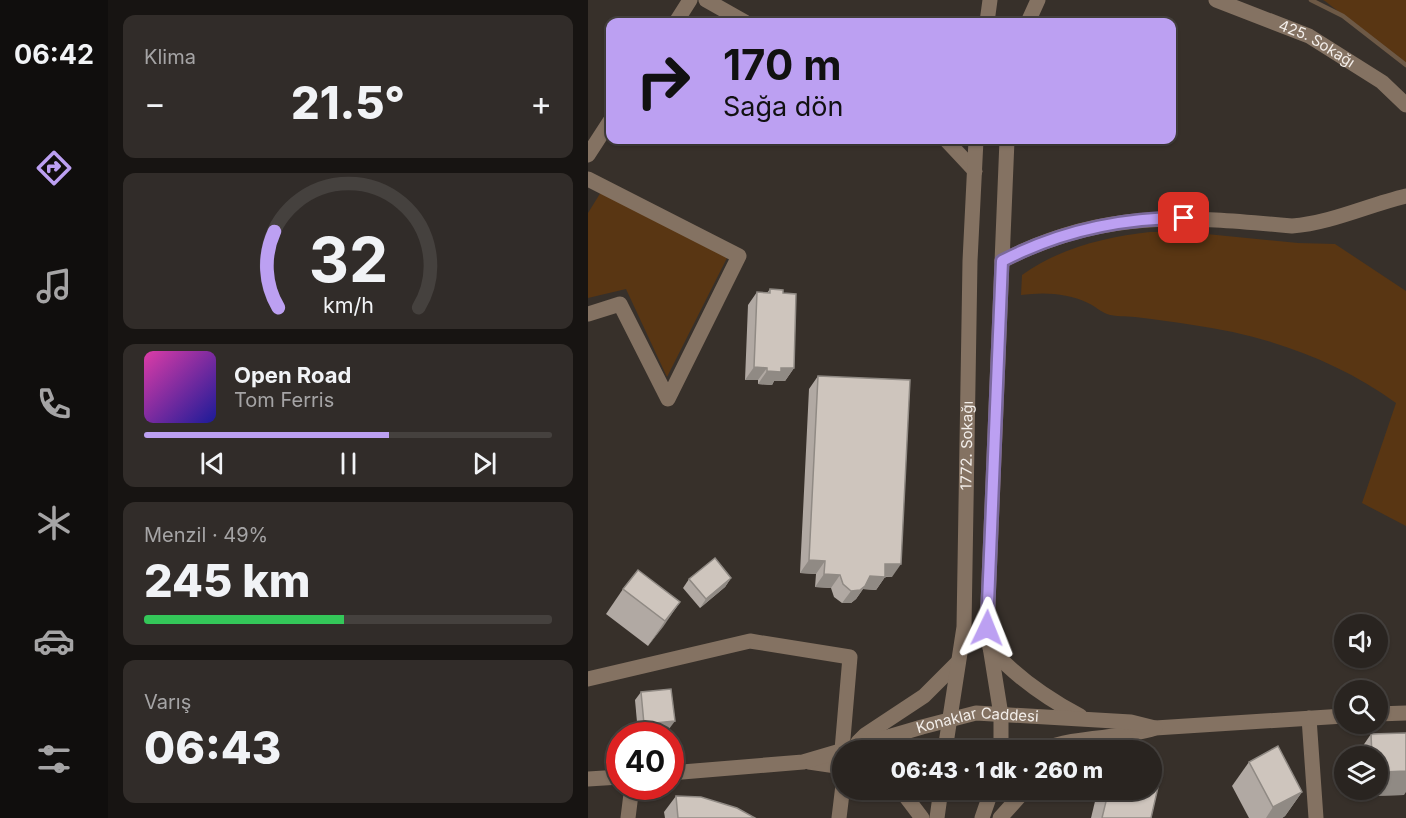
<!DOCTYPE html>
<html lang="tr">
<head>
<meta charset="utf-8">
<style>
  :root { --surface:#292420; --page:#312c29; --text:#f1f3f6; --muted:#a5a4a5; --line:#45413e; --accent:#bca0f2 }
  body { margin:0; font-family:Inter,sans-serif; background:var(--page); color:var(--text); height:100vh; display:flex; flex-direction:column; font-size:22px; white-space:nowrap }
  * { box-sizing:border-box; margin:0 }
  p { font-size:20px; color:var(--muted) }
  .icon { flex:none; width:33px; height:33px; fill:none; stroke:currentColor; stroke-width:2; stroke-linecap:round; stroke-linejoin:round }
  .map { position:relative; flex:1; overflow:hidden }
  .sheet { display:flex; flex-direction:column; gap:15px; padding:15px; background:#171412; width:480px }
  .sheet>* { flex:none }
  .top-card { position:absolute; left:18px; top:18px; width:570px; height:126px; border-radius:12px; box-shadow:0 2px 4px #0004,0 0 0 2px var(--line); background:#bca0f2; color:#111; overflow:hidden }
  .buttons { position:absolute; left:746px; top:614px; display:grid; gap:12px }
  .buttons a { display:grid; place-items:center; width:54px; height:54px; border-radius:50%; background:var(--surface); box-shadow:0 2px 4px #0004,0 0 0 2px var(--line); font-size:30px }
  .speed { position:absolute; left:18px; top:722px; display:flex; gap:12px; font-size:30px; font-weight:700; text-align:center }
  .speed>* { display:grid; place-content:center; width:78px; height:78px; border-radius:50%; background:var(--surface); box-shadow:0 2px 4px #0004,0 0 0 2px var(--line); line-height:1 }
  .speed .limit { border:9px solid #d22; background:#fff; color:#111 }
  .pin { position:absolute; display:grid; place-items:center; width:51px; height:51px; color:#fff; margin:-26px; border-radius:12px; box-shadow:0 3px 9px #0006 }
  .me { position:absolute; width:66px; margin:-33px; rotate:2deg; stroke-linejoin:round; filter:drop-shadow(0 0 4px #0008) }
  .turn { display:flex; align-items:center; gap:21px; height:126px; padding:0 18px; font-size:27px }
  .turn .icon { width:78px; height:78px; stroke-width:2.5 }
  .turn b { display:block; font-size:42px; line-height:51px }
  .big { font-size:45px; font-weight:800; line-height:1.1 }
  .sheet .widget { flex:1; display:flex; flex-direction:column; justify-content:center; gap:9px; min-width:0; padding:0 21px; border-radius:12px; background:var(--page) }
  .sheet .dial { align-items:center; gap:0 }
  .dial svg { height:156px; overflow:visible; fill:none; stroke:var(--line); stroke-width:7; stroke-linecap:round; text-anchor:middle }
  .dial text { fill:var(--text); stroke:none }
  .song { display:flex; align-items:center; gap:18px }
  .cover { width:72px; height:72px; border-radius:9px; background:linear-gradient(135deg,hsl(320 70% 55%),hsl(240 70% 35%)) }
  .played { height:6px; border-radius:3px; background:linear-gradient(90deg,var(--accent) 60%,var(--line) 60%) }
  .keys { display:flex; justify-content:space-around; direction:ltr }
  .heat { display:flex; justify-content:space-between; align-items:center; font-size:33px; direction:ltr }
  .charge { height:9px; border-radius:4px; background:linear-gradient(90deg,#34c759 49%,var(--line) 0) }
  .trip { position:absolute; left:244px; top:740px; width:330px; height:60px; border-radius:30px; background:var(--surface); box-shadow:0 2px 4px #0004,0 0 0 2px var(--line); font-weight:800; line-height:60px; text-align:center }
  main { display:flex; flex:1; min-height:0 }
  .menu { display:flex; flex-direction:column; width:108px; justify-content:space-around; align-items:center; background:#100e0d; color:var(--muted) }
  .menu .icon { width:42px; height:42px }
  .menu .on { color:var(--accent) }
  .menu b { font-size:27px; color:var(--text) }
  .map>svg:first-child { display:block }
</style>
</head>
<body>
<main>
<nav class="menu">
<b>06:42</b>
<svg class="icon on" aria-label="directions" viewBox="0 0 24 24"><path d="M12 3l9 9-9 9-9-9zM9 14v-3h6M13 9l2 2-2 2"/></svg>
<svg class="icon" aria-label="music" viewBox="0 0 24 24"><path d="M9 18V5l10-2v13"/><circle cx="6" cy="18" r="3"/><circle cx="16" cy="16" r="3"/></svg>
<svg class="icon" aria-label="phone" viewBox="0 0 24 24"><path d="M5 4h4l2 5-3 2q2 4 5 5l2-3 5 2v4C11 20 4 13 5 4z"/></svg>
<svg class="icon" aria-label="climate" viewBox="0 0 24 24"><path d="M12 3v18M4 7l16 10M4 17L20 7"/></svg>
<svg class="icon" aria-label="car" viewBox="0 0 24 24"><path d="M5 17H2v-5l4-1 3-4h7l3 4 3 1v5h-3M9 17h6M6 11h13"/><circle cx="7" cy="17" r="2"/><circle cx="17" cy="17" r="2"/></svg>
<svg class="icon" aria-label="filters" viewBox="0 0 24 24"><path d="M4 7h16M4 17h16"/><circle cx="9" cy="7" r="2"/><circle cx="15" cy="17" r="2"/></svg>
</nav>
<section class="sheet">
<div class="widget"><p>Klima</p>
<div class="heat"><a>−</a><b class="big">21.5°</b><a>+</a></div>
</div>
<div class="widget dial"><svg viewBox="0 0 100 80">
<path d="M14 69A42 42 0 1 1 86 69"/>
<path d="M14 69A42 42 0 0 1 12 30" stroke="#bca0f2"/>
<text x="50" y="56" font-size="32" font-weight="700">32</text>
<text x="50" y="72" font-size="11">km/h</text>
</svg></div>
<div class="widget">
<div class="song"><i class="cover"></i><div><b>Open Road</b><p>Tom Ferris</p></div></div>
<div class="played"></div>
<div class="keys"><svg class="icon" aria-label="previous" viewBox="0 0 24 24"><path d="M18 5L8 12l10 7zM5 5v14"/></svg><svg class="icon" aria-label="pause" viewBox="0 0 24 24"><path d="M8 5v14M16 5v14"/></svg><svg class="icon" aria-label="next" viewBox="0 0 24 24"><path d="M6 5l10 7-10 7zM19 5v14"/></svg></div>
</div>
<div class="widget"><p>Menzil · 49%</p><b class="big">245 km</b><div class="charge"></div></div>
<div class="widget"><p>Varış</p><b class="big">06:43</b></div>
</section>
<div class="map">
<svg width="818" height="818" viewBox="0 0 818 818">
  <rect width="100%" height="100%" fill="#37302a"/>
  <!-- green -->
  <g fill="#593613">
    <polygon points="735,0 818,0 818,65 737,1"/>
    <polygon points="13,192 142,252 79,377 38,289 0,298 0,213"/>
    <path d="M 562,232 L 598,232 L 710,243 L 747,244 L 818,291 L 818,526 L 774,503 L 808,403 C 749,360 677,335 605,325 C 586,322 566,319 547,317 C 538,316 527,317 519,314 C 513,312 507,306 500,303 C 479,293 456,292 433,295 L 434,275 C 471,248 518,237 562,232 Z"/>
  </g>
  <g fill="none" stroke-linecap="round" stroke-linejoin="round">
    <!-- stream -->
    <polyline stroke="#6d5946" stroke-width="4.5" points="723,0 755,16 818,65"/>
    <!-- minor -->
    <g stroke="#847262" stroke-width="15">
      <polyline points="118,0 157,22"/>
      <path id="s1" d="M 628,0 L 721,36 L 794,82 L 818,105"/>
      <polyline points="88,22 102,0"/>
      <polyline points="399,22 402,0"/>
      <polyline points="440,22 450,0"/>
      <polyline points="358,140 387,171"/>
      <polyline points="0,155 22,121"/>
      <polyline points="0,179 151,256 80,399 32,304 0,314"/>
      <path d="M 414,261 C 514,209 597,216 704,226 C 743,223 780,205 818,196"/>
      <path d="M 402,648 C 428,677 458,698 492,716"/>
      <polyline points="0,679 162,641 262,657 254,750"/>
      <polyline points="789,714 818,713"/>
      <polyline points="721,718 728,818"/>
      <polyline points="270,742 277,735 336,696 370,662"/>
      <path id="s2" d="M 357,750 L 376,627 L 382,261 L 388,140"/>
      <polyline points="413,750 413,715 399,628 419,140"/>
      <path d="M 454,750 C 490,735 530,740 567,728 L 756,716"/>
      <polyline points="221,762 255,767"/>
      <path id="s3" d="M 82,773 L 215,762 L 334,727 L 388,713 L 543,722 L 567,728"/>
      <polyline points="0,779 32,777"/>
      <polyline points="312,789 334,818"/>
      <polyline points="40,818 44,786"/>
      <polyline points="251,818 255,785"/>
      <polyline points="349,818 353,789"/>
      <polyline points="394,818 404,789"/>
      <polyline points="412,818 438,789"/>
    </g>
  </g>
  <!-- wall -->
  <g fill="#b1a9a3">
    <polygon points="182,289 195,293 206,368 197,381 186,381 184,385 170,384 170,380 157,380 160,305 169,292 179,293"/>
    <polygon points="230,376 304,577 297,577 288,590 275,589 268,599 263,603 254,603 246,597 243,588 227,587 228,574 212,573 221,389"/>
    <polygon points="143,578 137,587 112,608 95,588 101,579"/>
    <polygon points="35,589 92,602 60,646 18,614"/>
    <polygon points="53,692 81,729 50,733 47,700"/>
    <polygon points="783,734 816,795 777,796 777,789 789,789 789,756 768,756"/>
    <polygon points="661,762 714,792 697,816 694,818 661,818 644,786"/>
    <polygon points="510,789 564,789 563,818 503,818"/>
    <polygon points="88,796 167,818 77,818 76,812"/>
  </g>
  <!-- shaded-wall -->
  <g fill="#908a84">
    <polygon points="166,367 179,368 170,380 157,380"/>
    <polygon points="193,368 206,368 197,381 186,381 184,385 170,384 179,371"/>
    <polygon points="221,560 237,561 228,574 212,573"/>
    <polygon points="297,564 313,564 304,577 288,576"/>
    <polygon points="236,574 252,575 243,588 227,587"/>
    <polygon points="282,576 297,577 288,590 275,589 268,599 263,603 254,603 263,591"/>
    <polygon points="143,578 137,587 112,608 118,599"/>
    <polygon points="92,602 75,627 60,646 77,621"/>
    <polygon points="87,721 81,729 50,733 56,724"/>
    <polygon points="789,762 794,762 789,769"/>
    <polygon points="818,771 818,792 816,795 777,796 782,789 789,789 789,779 794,772"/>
    <polygon points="714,792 697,816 694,818 678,818 685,807"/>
  </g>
  <!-- building -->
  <g fill="#cec5bd" stroke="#908a84" stroke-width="1.5">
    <polygon points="182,289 195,290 195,293 208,294 206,368 193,368 193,372 179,371 179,368 166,367 169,292 182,293"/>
    <polygon points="230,376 322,380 313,564 297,564 297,577 282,576 277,586 272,590 263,591 255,584 252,575 236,574 237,561 221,560"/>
    <polygon points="127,558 143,578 118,599 101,579"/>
    <polygon points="50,570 92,602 77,621 35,589"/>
    <polygon points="83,689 87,721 56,724 53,692"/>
    <polygon points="818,733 818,771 794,772 794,762 789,762 789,756 784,756 783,734"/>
    <polygon points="690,746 714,792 685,807 661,762"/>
    <polygon points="564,772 573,774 563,818 514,818 521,789 564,789"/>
    <polygon points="88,796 113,797 149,808 167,818 90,818"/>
  </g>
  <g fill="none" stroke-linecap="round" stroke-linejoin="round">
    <defs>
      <path id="route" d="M 399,628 L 414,261 C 470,232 533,218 596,218"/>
    </defs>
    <!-- route casing -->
    <use href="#route" stroke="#7a689d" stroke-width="15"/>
    <!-- route -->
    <use href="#route" stroke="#bca0f2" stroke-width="10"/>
  </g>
  <g text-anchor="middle" stroke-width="6" stroke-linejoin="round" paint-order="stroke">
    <!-- street labels -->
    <g font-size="15" fill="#f3eeea" stroke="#37302a">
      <text dy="5" stroke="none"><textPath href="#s1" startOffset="110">425. Sokağı</textPath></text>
      <text dy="5" stroke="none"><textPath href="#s2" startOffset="306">1772. Sokağı</textPath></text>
      <text dy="5" stroke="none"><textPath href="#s3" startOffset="314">Konaklar Caddesi</textPath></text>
    </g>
  </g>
</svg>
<div class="buttons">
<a><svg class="icon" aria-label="sound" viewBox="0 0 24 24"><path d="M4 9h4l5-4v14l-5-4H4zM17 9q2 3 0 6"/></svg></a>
<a><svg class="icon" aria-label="search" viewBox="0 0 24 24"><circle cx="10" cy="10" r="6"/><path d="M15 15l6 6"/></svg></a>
<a><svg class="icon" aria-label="layers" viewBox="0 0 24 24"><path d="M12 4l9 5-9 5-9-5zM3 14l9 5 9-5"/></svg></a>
</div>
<div class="speed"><div class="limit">40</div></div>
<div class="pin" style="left:596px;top:218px;background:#d93025"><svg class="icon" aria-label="arrive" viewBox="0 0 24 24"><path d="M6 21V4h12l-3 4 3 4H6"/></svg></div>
<svg class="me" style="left:399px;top:628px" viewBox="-20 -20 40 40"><path d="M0-17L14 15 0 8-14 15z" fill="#bca0f2" stroke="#fff" stroke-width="4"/></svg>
<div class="trip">06:43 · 1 dk · 260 m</div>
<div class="top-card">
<div class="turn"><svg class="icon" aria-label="right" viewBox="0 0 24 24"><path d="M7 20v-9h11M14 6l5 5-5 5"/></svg><div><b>170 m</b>Sağa dön</div></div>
</div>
</div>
</main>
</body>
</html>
